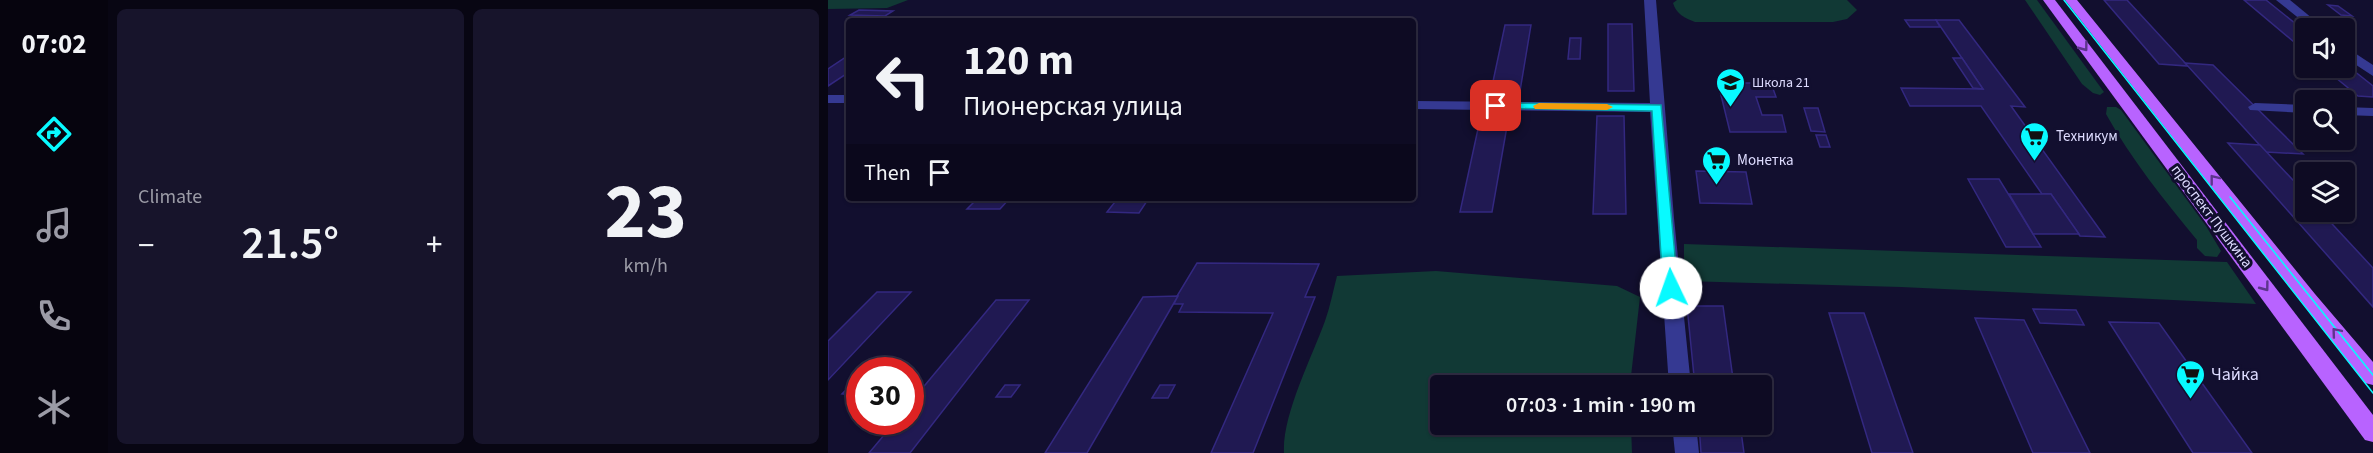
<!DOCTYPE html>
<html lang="en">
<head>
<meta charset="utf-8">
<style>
  :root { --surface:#0e0b23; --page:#17142b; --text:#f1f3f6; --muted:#9b9ba6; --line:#2e2b41; --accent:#08faff }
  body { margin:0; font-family:"Source Sans 3",sans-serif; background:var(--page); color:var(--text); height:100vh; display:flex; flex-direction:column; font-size:22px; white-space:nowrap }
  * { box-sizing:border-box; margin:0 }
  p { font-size:20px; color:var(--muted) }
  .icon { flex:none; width:33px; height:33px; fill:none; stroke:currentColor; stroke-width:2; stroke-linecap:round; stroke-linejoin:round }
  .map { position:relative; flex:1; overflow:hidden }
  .drawer { display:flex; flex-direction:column; gap:9px; padding:9px; background:#080613; width:720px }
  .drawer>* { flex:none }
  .top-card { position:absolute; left:18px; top:18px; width:570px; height:183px; border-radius:6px; box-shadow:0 2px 4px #0004,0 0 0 2px var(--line); background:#0e0b23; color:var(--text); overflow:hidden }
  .fabs { position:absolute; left:1467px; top:18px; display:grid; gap:12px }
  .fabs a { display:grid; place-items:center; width:60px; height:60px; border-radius:6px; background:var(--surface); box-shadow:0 2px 4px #0004,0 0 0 2px var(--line); font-size:30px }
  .speed { position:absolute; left:18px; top:357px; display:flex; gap:12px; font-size:30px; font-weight:700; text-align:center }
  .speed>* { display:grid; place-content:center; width:78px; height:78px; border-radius:50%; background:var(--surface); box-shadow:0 2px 4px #0004,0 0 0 2px var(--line); line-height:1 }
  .speed .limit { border:9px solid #d22; background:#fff; color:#111 }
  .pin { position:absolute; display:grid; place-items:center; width:51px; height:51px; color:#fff; margin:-26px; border-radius:12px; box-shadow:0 3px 9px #0006 }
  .me { position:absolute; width:66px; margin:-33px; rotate:357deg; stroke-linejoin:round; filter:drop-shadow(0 0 4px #0008) }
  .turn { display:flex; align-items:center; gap:21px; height:126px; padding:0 18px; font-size:27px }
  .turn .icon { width:78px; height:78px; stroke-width:2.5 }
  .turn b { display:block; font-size:42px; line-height:51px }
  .then { display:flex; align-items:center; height:57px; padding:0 18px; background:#0003; gap:12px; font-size:22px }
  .big { font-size:45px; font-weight:600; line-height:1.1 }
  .drawer .tile { flex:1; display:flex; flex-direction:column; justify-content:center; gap:9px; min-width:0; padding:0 21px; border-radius:9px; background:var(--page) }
  .drawer .dial { align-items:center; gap:0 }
  .dial b { font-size:78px; line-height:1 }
  .heat { display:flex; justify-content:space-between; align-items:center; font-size:33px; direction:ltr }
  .drawer .tiles { flex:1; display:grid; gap:9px; grid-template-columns:repeat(2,1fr) }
  .trip { position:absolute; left:602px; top:375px; width:342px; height:60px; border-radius:6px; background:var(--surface); box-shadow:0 2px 4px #0004,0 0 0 2px var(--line); font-weight:600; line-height:60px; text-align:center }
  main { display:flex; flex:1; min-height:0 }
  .menu { display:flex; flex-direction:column; width:108px; justify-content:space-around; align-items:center; background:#06040e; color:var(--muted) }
  .menu .icon { width:42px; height:42px }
  .menu .selected { color:var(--accent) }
  .menu b { font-size:27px; color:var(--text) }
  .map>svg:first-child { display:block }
</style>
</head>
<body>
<main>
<nav class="menu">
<b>07:02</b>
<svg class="icon selected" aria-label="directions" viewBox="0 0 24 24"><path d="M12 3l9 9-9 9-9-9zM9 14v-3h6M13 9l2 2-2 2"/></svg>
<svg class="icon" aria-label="music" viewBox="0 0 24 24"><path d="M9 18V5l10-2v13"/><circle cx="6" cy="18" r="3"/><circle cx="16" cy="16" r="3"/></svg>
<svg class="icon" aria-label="phone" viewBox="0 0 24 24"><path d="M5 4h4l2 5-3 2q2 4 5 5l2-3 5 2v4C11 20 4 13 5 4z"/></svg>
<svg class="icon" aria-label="climate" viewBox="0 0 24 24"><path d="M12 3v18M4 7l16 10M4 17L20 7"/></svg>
</nav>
<section class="drawer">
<div class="tiles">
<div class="tile"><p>Climate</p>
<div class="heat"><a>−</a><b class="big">21.5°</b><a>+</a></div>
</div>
<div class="tile dial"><b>23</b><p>km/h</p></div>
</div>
</section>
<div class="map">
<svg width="1545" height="453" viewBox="0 0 1545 453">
  <rect width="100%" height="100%" fill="#120f2f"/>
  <!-- green -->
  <g fill="#113935">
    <polygon points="0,0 80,0 59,8 0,9"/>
    <path d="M 849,0 L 1019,0 L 1029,10 L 1019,19 L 1005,22 L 867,22 C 857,18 848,14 845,3 Z"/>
    <polygon points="1197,0 1209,0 1276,92 1272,95 1265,93 1254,84"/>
    <path d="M 1279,107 L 1288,107 L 1293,110 L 1378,226 L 1393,251 L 1389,257 L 1377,256 L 1369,248 L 1369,240 C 1336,200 1303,159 1278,114 Z"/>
    <polygon points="856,244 1399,262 1428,304 1073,287 856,281"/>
    <path d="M 608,271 L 789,286 L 812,297 L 802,385 L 612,386 L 612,424 L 803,425 L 804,453 L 456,453 C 454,415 484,357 497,321 C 502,307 505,291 509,276 Z"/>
  </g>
  <!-- building -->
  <g fill="#201952" stroke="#332880" stroke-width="1.5">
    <polygon points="1276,0 1299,0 1360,66 1331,64"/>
    <polygon points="1416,0 1438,0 1478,32 1478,52"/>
    <polygon points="1500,5 1510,6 1524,16 1513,15"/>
    <polygon points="31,10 65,11 57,16 22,15"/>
    <polygon points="1077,20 1108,20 1112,27 1082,27"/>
    <polygon points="1108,20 1131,20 1197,107 1183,106 1277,237 1252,236 1223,194 1214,194 1153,106 1082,106 1073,88 1155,89"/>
    <polygon points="780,24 804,24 806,91 780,91"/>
    <polygon points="677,25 703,25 692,91 663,91"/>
    <polygon points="742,38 753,38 752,59 740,59"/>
    <polygon points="21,55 21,72 0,86 0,69"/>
    <polygon points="1125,58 1134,58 1155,89 1145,88"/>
    <polygon points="1357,63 1385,65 1475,154 1438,152"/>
    <polygon points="1516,63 1545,86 1545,97 1530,96 1496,68 1516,68"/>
    <polygon points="890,83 943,83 948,97 928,97 934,115 954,115 958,132 902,132"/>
    <polygon points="976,108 990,108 997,132 983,131"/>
    <polygon points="653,115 681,115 664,212 632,212"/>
    <polygon points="769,116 796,116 798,214 765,214"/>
    <polygon points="988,135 998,135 1002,147 992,147"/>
    <polygon points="1400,143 1432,145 1478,194 1478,212 1493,212 1545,268 1545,307"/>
    <polygon points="868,171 918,172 924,204 872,203"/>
    <polygon points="1140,179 1171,179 1213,247 1178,247"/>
    <polygon points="1181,194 1223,194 1251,234 1205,234"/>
    <polygon points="150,198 182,198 172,209 139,209"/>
    <polygon points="290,198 321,198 311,213 279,212"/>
    <polygon points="369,263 491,264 477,297 487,297 425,453 383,453 445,313 351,312 355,304 346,304 349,296"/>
    <polygon points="49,292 83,292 0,380 0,341"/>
    <polygon points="350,296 259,453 217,453 315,297"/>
    <polygon points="168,300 201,300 82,453 41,453 67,422 82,422 82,403"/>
    <polygon points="859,306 895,306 906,386 867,386"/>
    <polygon points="1205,309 1248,310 1256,325 1212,323"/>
    <polygon points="1001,313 1036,313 1085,453 1044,453"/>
    <polygon points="1147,318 1196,320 1262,453 1205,453"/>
    <polygon points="1281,322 1331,323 1424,453 1365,453"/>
    <polygon points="25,383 32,383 32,390 27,395 14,394"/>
    <polygon points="177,385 192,385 183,397 168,397"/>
    <polygon points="332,385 347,385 340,398 324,398"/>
    <polygon points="871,424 912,424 916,453 873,453"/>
  </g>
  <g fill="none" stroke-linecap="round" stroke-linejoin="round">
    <!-- minor -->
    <g fill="#353992" fill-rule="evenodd">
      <polygon points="816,0 828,0 846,218 863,386 841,386 822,112 585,109 585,101 822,103"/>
      <polygon points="1448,0 1462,0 1496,28 1483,28"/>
      <polygon points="1516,46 1545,65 1545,76 1516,57"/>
      <rect x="0" y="95" width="21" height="8"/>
      <polygon points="1427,103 1478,105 1478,113 1422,110 1420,107"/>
      <polygon points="1516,107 1545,108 1545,116 1516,115"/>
      <polygon points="844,424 868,424 871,453 847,453"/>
    </g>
    <!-- major -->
    <g fill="#b863ff" fill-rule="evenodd">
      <polygon points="1215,0 1227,0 1545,415 1545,442 1537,440"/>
      <polygon points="1237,0 1249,0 1487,294 1545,362 1545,385 1537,383"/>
    </g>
    <!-- tram -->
    <g stroke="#08faff" stroke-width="1.5">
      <polyline points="1236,0 1545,393"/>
      <polyline points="1402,197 1545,375"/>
    </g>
  </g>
  <!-- one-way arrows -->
  <defs><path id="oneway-chevron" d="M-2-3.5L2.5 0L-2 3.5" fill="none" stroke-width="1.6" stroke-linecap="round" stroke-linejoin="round" transform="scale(1.5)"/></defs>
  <g stroke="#5d358d">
    <use href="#oneway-chevron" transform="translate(1256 47) rotate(53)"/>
    <use href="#oneway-chevron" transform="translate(1386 179) rotate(-128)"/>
    <use href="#oneway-chevron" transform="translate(1437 287) rotate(53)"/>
    <use href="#oneway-chevron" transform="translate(1508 332) rotate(-130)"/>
  </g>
  <!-- route -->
  <polygon fill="#08faff" stroke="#05a2a6" stroke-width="1.5" points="668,103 833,105 850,288 848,291 837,291 835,288 824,111 664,108 663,106"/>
  <!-- slow -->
  <polygon fill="#f59e0b" points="711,103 779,104 785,107 779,110 707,109 705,106"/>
  <!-- icons -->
  <defs>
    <symbol id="school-pin" viewBox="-11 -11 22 30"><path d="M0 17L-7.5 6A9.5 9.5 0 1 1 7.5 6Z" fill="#08faff" stroke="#120f2f"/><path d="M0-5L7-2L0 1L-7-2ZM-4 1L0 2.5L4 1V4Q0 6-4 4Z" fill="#111"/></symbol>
    <symbol id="supermarket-pin" viewBox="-11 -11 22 30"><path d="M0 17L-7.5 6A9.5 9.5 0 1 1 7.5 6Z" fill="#08faff" stroke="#120f2f"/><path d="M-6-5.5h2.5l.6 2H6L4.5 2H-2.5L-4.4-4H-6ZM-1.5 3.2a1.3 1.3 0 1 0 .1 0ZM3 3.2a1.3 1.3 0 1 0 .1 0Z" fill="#111"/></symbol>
  </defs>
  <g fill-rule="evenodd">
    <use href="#school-pin" x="886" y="66" width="33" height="45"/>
    <use href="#supermarket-pin" x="1190" y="120" width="33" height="45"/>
    <use href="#supermarket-pin" x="872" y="144" width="33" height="45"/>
    <use href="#supermarket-pin" x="1346" y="358" width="33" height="45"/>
  </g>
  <g text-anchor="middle" stroke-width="6" stroke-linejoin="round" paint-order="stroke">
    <!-- far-poi labels -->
    <g font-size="14" fill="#dedcff" stroke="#120f2f" text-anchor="start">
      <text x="924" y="87">Школа 21</text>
    </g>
    <!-- poi labels -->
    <g font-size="15" fill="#dedcff" stroke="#120f2f" text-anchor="start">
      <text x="1228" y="141">Техникум</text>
      <text x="909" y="165">Монетка</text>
    </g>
    <!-- street labels -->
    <g font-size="15" fill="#dedcff" stroke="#120f2f">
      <text transform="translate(1384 216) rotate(53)" y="5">проспект Пушкина</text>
    </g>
    <!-- near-poi labels -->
    <g font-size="18" fill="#dedcff" stroke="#120f2f" text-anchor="start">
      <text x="1383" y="380">Чайка</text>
    </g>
  </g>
</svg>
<div class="fabs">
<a><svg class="icon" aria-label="sound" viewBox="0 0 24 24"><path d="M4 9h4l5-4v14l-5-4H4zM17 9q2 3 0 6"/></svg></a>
<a><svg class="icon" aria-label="search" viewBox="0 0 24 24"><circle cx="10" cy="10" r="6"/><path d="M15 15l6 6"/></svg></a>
<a><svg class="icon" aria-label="layers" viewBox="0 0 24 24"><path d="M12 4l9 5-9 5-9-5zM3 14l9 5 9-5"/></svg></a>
</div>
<div class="speed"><div class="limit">30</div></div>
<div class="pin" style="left:668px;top:106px;background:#d93025"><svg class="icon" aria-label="arrive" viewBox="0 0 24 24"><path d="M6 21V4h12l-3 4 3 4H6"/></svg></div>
<svg class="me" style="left:843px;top:288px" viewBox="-20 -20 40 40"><circle r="19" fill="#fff"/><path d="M0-13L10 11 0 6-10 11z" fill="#08faff"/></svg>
<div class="trip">07:03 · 1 min · 190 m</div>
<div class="top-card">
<div class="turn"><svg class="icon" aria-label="left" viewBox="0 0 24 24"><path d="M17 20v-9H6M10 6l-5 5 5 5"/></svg><div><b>120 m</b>Пионерская улица</div></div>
<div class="then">Then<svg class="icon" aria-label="arrive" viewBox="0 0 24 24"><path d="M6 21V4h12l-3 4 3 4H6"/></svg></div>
</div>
</div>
</main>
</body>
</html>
